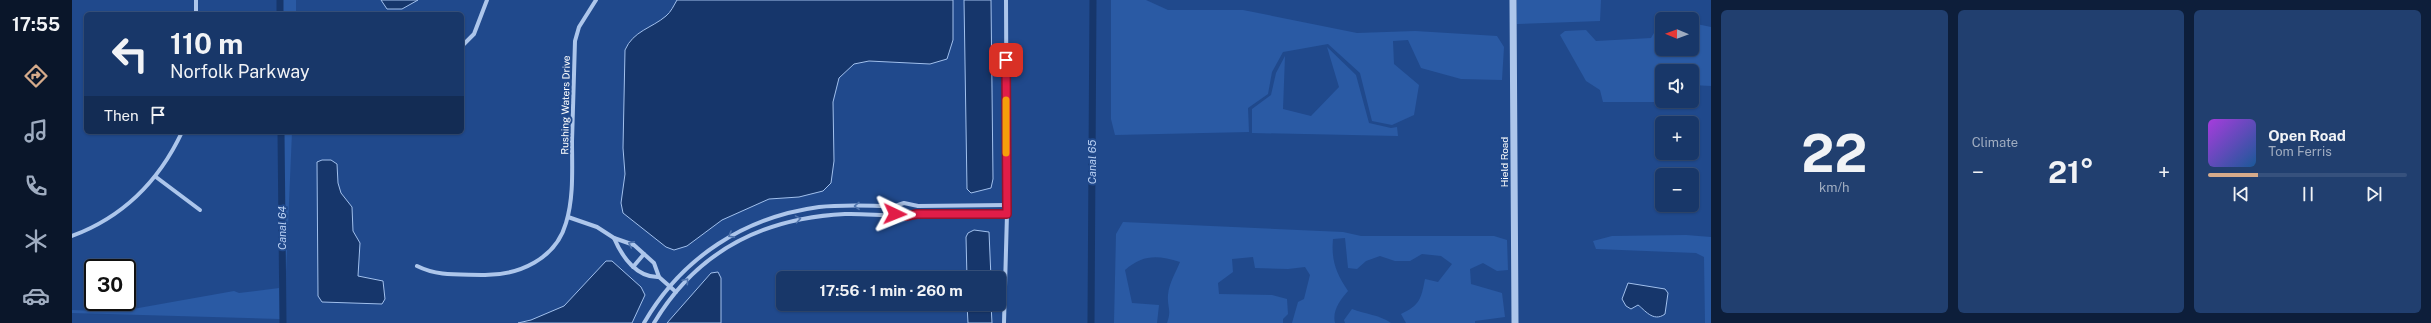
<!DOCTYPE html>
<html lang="en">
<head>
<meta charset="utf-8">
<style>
  :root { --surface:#183769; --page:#213f6f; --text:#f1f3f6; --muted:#9facc0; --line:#36517d; --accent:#d6ab8b }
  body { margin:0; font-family:"Public Sans",sans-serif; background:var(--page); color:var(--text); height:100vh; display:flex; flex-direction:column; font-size:15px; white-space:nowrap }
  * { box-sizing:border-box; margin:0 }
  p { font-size:13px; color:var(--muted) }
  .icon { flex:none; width:22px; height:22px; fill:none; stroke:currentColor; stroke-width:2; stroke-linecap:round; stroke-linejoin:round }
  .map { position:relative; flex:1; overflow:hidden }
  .panel { display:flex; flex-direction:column; gap:10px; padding:10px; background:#0d1e3a; width:720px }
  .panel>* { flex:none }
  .guide { position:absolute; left:12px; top:12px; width:380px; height:122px; border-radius:6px; box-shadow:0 1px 3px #0004,0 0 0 1px var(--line); background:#183769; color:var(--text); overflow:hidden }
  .needle { width:26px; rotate:271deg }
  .fabs { position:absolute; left:1583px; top:12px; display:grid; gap:8px }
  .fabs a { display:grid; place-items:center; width:44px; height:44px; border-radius:6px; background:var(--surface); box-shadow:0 1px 3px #0004,0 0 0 1px var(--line); font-size:20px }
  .speed { position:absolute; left:12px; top:259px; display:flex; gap:8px; font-size:20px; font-weight:700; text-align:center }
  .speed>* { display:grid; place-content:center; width:52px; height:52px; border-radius:50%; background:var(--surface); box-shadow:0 1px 3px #0004,0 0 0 1px var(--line); line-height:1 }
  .speed .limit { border:2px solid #111; border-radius:6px; background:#fff; color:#111 }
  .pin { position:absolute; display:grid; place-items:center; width:34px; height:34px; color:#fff; margin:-17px; border-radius:8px; box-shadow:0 2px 6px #0006 }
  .me { position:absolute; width:44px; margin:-22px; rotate:92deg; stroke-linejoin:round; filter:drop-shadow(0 0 3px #0008) }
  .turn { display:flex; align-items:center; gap:14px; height:84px; padding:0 20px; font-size:18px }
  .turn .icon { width:52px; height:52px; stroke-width:2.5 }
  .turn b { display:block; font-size:28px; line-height:34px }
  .then { display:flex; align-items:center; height:38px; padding:0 20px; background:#0003; gap:8px; font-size:15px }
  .big { font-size:30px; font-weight:700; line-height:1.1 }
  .panel .widget { flex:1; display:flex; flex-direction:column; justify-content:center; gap:6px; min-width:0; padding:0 14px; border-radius:6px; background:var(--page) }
  .panel .dial { align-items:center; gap:0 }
  .dial b { font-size:52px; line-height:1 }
  .song { display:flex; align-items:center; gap:12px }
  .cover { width:48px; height:48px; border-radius:6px; background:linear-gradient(135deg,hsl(280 70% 55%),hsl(210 70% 35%)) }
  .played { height:4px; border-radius:2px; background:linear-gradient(90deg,var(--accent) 25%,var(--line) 25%) }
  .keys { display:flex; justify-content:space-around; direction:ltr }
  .heat { display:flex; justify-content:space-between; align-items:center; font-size:22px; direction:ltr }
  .panel .tiles { flex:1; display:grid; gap:10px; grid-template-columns:repeat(3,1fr) }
  .trip { position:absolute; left:704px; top:271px; width:230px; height:40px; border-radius:6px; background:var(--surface); box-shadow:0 1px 3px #0004,0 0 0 1px var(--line); font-weight:700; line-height:40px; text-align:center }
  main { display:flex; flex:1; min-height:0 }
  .tab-bar { display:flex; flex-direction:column; width:72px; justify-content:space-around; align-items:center; background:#0a162a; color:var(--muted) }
  .tab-bar .icon { width:28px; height:28px }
  .tab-bar .current { color:var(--accent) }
  .tab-bar b { font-size:18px; color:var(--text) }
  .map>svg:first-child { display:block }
</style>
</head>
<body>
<main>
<nav class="tab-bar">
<b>17:55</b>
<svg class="icon current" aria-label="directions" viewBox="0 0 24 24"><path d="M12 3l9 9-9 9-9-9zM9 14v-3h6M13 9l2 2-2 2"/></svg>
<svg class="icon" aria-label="music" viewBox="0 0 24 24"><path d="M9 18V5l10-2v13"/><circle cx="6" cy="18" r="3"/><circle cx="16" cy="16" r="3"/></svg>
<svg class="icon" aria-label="phone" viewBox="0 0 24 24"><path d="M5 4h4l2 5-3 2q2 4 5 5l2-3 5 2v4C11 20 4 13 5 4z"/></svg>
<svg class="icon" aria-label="climate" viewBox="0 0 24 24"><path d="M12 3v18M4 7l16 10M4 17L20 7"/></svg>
<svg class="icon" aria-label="car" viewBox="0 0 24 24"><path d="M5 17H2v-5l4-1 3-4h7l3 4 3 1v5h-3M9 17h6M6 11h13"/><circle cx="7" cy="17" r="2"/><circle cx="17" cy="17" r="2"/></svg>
</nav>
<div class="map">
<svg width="1639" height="323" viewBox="0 0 1639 323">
  <rect width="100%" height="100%" fill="#20498c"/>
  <!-- green -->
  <g fill="#2a5aa4">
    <rect x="210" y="0" width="14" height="14"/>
    <polygon points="1039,0 1074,0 1096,10 1171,10 1285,33 1343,31 1425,36 1432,47 1430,80 1389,79 1349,68 1336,40 1321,41 1322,64 1347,85 1342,115 1320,125 1300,121 1288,73 1256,44 1211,52 1200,72 1196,94 1176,108 1177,132 1043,135 1039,119"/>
    <polygon points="1445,0 1529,0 1528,21 1445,24"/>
    <polygon points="1589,21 1590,49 1620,49 1620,23 1639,27 1639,86 1620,85 1620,71 1590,71 1590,101 1613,102 1531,102 1528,90 1514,81 1488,35 1493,31 1514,30 1524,41 1579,38"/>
    <polygon points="1255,47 1284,75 1297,123 1319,128 1325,127 1326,136 1180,133 1180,109 1199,95 1204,73 1213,56 1211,109 1239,116 1267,87"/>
    <polygon points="209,132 220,132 213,296 209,300 208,319 0,313 0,310 44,312 162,291 167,293 207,288"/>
    <path d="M 1051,222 L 1271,232 L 1289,236 L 1422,236 L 1435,240 L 1436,270 L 1425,271 L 1411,263 L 1398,269 L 1399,284 L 1430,293 L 1433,317 L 1403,321 L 1403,323 L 1334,323 L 1329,314 C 1348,305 1349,299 1353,279 L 1366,282 L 1380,264 L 1369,256 L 1350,254 L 1338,261 L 1323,261 L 1308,256 L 1294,261 L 1285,269 L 1276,268 L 1273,238 L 1261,239 C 1259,260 1264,273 1276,291 C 1268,300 1260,311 1263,323 L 1220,323 L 1226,302 L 1232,299 L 1238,275 L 1233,267 L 1216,269 L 1183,268 L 1181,257 L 1160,259 L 1161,272 L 1146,283 L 1147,294 L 1200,295 L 1215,299 L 1216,314 L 1211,319 L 1211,323 L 1095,323 C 1100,310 1095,307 1096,295 C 1097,283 1104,272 1108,262 C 1086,255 1071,254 1053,270 L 1060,303 L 1087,305 L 1085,323 L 1042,323 L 1044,234 Z"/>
    <polygon points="1614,235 1639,237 1639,323 1633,323 1632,257 1624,253 1524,249 1521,241 1540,236"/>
    <path d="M 1280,309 C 1293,314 1308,315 1319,323 L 1273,323 L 1272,320 Z"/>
  </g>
  <!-- water -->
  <g fill="#16366b" stroke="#a1c0ed">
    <polygon points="309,0 346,0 330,9 315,9"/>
    <path d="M 605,0 L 881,0 L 881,40 L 875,59 L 858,64 L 797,61 L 782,64 L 767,78 L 761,102 L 762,161 L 759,183 L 751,191 L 727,197 L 697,199 L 650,220 L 615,246 L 602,250 L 594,247 L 551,213 L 549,203 L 553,174 L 551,148 L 553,50 C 561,31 580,28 594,16 C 599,12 602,5 605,0 Z"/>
    <polygon points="892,0 919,0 921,179 919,188 899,193 895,189"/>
    <polygon points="250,160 259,160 265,164 266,183 269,193 280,207 281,231 288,243 286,276 311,281 313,299 310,304 250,302 246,296 245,162"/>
    <polygon points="902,230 917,232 919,278 895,278 894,237 896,233"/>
    <polygon points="534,261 540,261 569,287 573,295 560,323 446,323 459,320 492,306"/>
    <polygon points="646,272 649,278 649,323 595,323 639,273"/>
    <path d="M 1556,283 L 1593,289 L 1596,293 L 1593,314 C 1581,323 1572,309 1566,305 L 1559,309 L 1554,306 L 1550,299 Z"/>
    <polygon points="895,304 919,304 920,323 896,323"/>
  </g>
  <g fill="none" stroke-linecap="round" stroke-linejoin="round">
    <!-- canal -->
    <g stroke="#16366b" stroke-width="7">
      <polyline points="208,0 208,14"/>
      <polyline points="209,132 211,323"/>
      <polyline points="1019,323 1021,0"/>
    </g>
    <!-- minor -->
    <g stroke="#adc6eb" stroke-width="4">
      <polyline points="124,14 124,0"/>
      <polyline points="390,46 402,34 415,0"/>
      <polyline points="84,177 128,210"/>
      <polyline points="496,217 525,227 542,238 562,245 582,263 587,277 604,292"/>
      <path d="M 0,236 C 51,217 87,181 110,132"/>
      <path d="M 542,238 C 550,257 565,278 587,277"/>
      <path d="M 345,266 C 367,277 388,274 413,275 C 447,275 484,259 494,223 C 502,197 500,168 500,141 C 501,108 502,74 503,41 L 507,27 L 524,0"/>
      <polyline points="561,267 572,254"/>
      <path d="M 572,323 C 610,257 673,217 747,207 C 772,204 798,206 823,206 L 832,203 L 846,206 L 935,205"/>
      <path d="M 582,323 C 625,251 691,218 773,214 C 795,213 826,218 845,214 L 935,214"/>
      <polyline points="932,323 935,214 934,0"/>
    </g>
    <!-- tertiary -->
    <polyline stroke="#adc6eb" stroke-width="7" points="1441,0 1443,323"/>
  </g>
  <!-- one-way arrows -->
  <defs><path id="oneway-chevron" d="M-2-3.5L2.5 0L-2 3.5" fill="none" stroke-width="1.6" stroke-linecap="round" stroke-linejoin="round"/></defs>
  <g stroke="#5175ad">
    <use href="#oneway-chevron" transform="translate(785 206) rotate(179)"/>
    <use href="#oneway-chevron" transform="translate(726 219) rotate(-10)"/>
    <use href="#oneway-chevron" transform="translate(659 235) rotate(151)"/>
    <use href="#oneway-chevron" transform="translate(559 244) rotate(-154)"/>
    <use href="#oneway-chevron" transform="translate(614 281) rotate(-49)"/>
  </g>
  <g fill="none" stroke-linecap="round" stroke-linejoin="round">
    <defs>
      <polyline id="route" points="823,214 834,216 845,214 935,214 934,60"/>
    </defs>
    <!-- route casing -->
    <use href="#route" stroke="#92132f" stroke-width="10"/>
    <!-- route -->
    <use href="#route" stroke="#e11d48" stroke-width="7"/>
    <!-- slow -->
    <polyline stroke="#f59e0b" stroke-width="7" points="934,100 934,153"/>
  </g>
  <g text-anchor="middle" stroke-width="4" stroke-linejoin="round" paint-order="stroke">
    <!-- street labels -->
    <g font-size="10" fill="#fff" stroke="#20498c">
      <text transform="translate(493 105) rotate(-89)" y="4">Rushing Waters Drive</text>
      <text transform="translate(1432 162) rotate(-90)" y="4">Hield Road</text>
    </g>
    <!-- water labels -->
    <g font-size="11" font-style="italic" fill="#b9d0f3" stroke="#20498c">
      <text transform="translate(1020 162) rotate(-90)" y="4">Canal 65</text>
      <text transform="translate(210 228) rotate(-90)" y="4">Canal 64</text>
    </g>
  </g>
</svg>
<div class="fabs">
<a><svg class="needle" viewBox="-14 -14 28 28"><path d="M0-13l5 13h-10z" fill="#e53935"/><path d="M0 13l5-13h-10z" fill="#9facc0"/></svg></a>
<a><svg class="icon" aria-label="sound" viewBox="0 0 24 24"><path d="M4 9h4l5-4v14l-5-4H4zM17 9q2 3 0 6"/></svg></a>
<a>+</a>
<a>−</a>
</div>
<div class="speed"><div class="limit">30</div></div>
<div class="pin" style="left:934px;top:60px;background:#d93025"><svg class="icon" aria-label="arrive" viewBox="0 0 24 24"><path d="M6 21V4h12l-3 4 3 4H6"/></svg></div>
<svg class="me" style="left:823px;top:214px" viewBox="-20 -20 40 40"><path d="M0-17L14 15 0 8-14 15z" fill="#e11d48" stroke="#fff" stroke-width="4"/></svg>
<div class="trip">17:56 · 1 min · 260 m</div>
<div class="guide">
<div class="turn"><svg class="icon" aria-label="left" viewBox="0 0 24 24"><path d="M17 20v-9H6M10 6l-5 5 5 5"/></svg><div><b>110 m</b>Norfolk Parkway</div></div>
<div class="then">Then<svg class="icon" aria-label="arrive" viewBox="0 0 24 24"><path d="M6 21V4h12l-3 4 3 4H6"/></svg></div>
</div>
</div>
<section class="panel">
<div class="tiles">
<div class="widget dial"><b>22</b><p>km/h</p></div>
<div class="widget"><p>Climate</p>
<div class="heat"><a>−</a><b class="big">21°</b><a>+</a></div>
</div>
<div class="widget">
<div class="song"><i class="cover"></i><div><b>Open Road</b><p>Tom Ferris</p></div></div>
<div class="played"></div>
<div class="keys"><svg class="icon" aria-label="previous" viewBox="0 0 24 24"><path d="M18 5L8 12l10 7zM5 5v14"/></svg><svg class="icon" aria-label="pause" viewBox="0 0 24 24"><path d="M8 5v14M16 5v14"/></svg><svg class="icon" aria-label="next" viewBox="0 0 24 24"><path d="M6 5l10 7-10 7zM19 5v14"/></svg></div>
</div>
</div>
</section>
</main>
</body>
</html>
